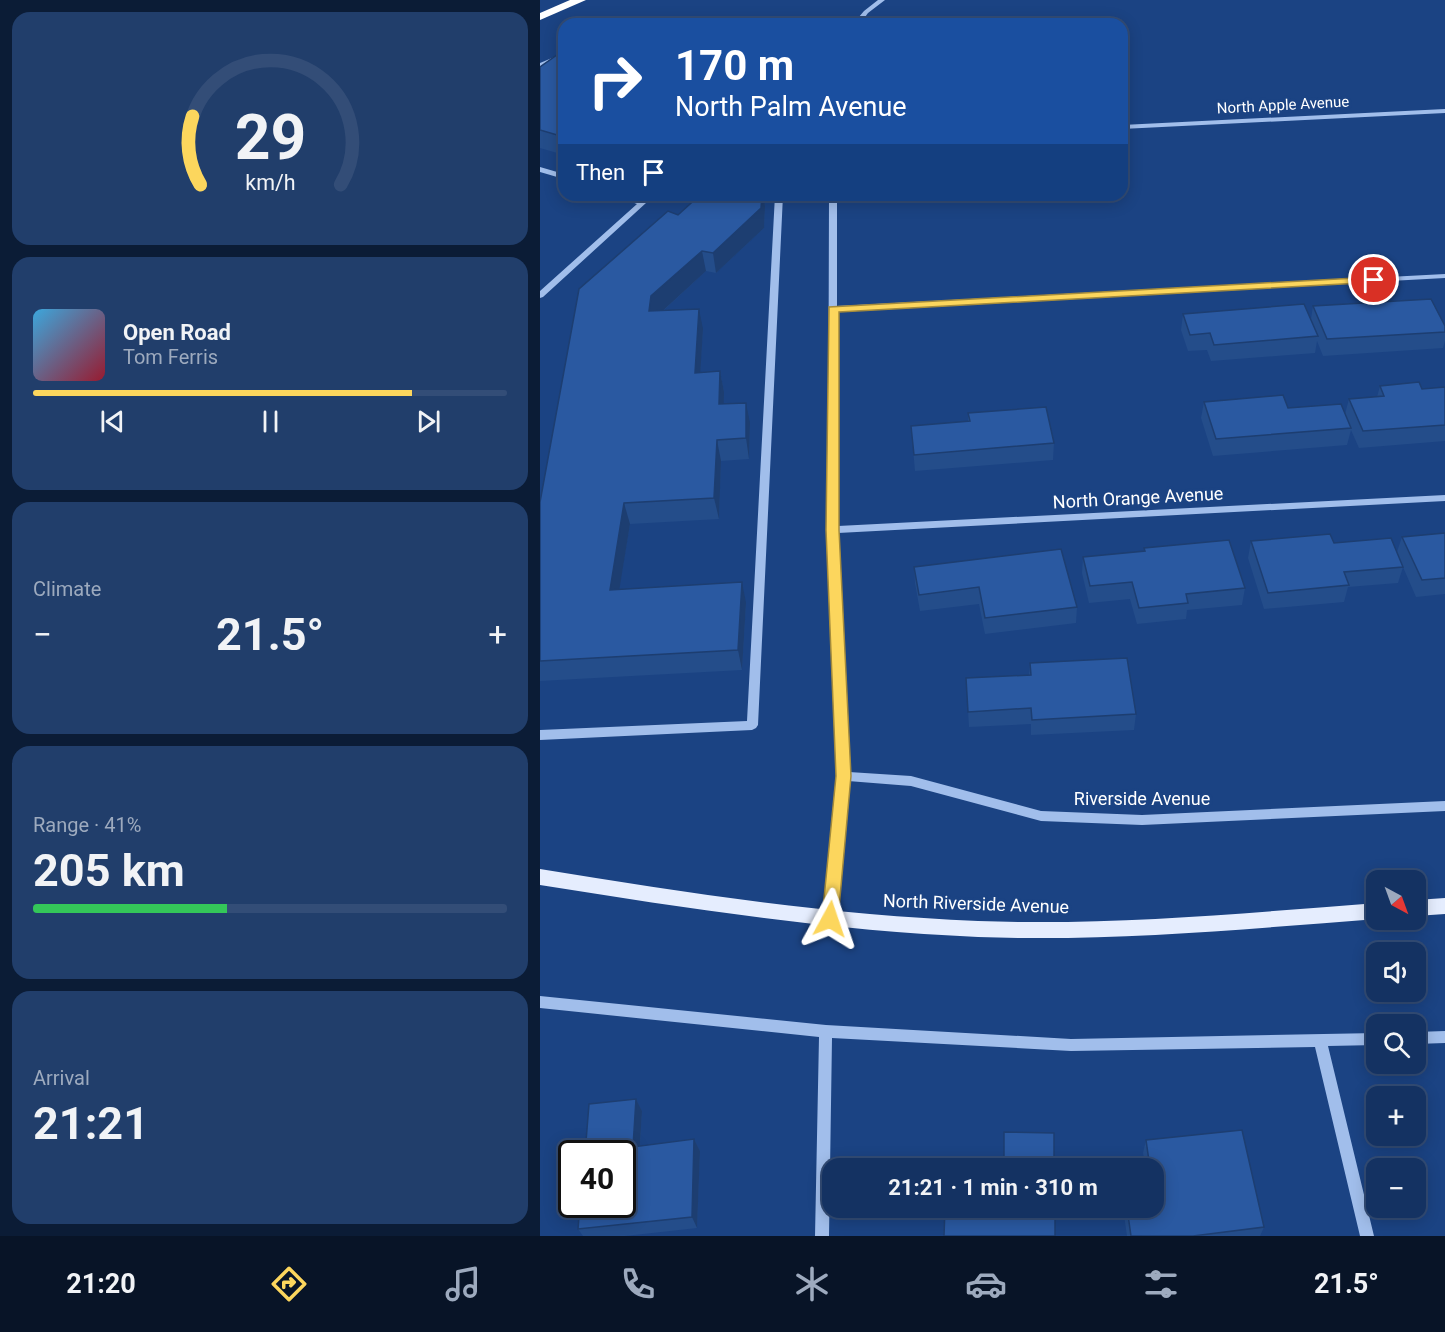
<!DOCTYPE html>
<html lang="en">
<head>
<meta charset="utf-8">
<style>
  :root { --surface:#143262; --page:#213e6b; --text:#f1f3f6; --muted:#9daabe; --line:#334d77; --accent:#fcd65d }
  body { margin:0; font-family:Roboto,sans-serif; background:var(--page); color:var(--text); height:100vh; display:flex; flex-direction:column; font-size:22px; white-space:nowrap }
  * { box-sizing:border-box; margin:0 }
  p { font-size:20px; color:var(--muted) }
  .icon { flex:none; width:33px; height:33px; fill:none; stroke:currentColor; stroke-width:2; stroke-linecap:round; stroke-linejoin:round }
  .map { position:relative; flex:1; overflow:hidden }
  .sheet { display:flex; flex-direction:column; gap:12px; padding:12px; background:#0b1c36; width:540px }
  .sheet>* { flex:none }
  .top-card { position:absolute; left:18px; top:18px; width:570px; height:183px; border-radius:18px; box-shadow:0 3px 15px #0003,0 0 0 2px var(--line); background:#1a4fa0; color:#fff; overflow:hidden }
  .needle { width:39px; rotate:139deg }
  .fabs { position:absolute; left:826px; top:870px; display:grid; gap:12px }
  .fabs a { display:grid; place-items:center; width:60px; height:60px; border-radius:12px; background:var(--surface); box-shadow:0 3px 15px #0003,0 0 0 2px var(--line); font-size:30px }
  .speed { position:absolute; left:18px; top:1140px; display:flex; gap:12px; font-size:30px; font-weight:700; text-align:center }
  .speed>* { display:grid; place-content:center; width:78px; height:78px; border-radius:50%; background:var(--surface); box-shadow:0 3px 15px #0003,0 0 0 2px var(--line); line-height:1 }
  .speed .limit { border:3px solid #111; border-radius:9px; background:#fff; color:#111 }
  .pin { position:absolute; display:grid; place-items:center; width:51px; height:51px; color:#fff; margin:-26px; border:3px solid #fff; border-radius:50%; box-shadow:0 2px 6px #0007 }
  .me { position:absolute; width:66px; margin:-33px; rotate:5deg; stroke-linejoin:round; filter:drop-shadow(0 0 4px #0008) }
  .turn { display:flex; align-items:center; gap:21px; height:126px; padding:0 18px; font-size:27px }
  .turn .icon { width:78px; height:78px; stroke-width:2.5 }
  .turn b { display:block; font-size:42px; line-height:51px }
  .then { display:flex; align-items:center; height:57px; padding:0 18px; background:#0003; gap:12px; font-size:22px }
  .big { font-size:45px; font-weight:700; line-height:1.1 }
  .sheet .widget { flex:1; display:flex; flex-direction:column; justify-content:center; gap:9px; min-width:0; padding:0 21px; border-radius:18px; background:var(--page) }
  .sheet .dial { align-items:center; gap:0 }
  .dial svg { height:156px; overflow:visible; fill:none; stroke:var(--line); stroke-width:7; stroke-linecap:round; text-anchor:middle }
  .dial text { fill:var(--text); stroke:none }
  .song { display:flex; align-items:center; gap:18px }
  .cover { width:72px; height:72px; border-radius:9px; background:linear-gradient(135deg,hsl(200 70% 55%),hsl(350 70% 35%)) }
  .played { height:6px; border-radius:3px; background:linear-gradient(90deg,var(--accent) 80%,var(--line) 80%) }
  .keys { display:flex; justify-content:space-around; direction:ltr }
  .heat { display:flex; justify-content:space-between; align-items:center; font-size:33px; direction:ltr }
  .charge { height:9px; border-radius:4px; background:linear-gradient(90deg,#34c759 41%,var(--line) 0) }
  .trip { position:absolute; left:282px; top:1158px; width:342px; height:60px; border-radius:18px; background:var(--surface); box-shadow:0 3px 15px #0003,0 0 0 2px var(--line); font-weight:700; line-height:60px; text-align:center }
  .menu { display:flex; height:96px; justify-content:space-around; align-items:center; background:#081427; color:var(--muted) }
  .menu .icon { width:42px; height:42px }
  .menu .active { color:var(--accent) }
  .menu b { font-size:27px; color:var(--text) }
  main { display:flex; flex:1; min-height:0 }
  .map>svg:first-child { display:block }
</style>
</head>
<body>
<main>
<section class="sheet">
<div class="widget dial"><svg viewBox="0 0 100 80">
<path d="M14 69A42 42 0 1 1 86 69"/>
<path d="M14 69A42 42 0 0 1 10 34" stroke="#fcd65d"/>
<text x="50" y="56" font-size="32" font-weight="700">29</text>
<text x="50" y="72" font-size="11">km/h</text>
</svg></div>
<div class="widget">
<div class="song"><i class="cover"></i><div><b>Open Road</b><p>Tom Ferris</p></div></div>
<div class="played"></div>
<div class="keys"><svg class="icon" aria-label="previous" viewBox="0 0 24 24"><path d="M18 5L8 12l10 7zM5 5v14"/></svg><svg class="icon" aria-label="pause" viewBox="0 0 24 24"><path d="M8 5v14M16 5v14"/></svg><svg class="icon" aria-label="next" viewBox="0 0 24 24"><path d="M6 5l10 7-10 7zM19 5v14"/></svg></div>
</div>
<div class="widget"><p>Climate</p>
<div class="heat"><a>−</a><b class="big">21.5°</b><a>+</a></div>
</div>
<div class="widget"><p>Range · 41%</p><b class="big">205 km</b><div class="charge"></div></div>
<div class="widget"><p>Arrival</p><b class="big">21:21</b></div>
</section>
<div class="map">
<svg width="905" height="1236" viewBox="0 0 905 1236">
  <rect width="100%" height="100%" fill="#1b4383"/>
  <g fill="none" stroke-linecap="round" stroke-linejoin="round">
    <!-- minor -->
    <g fill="#a1beeb" fill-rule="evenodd">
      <polygon points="338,0 345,0 328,13 320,24 313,24 324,11"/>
      <path d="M 157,17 L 182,24 C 174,24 165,21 157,21 C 146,21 136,24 126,24 Z"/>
      <polygon points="24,53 24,58 0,68 0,63"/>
      <polygon points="905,109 905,113 582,129 582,125"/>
      <polygon points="0,167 24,174 24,179 0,172"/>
      <polygon points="73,195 85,195 106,203 3,297 0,298 0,291 97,204"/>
      <polygon points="235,195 243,195 218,725 216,728 212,730 0,740 0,730 207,721"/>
      <polygon points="289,195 297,195 297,306 905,274 905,278 297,311 298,526 905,495 905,501 298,533 309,772 371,776 501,811 602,815 905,801 905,811 602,825 501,821 371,786 308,781 296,919 294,923 290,925 286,923 284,919 297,776 288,530"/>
      <polygon points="0,996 286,1025 531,1039 837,1033 837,1045 788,1046 834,1236 820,1236 775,1047 531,1051 292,1038 289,1236 275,1236 279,1037 0,1008"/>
      <polygon points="905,1031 905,1043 876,1044 876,1032"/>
    </g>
    <!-- major -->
    <g fill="#e5edfe" fill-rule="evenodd">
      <path d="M 0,869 C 145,893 291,915 438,921 C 571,926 704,913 837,903 L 837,919 C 704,929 571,942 438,937 C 291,931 145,908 0,885 Z"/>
      <polygon points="905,898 905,914 876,916 876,900"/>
    </g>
    <!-- highway -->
    <polygon fill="#fff" fill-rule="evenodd" points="30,0 46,0 0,20 0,13"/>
  </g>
  <!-- wall -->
  <g fill="#244d8a">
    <polygon points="24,50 24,155 0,148 0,67"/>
    <polygon points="160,195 224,195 225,207 224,228 176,273 166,271 123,311 163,329 160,372 180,371 184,392 183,404 210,423 209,459 181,461 179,519 90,524 79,589 206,603 202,670 0,681 0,502 138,215"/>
    <polygon points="773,306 905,326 905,341 903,348 783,356 777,341 775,353 671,361 667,350 648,351 641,330 643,314 771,319"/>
    <polygon points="840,386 882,389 905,387 905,441 819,448 811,430 807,445 673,456 661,418 664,402 748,408 805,414 809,399 837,397"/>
    <polygon points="428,413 514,443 513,460 375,471 371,426 428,421"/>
    <polygon points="905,533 905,594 876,597 863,567 858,583 808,587 804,602 724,609 708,558 711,541 794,543 857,552 862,537"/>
    <polygon points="604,548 705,588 702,605 647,610 646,619 597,624 590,599 549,603 542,573 543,557 604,551"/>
    <polygon points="374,567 537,607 536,623 445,634 439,604 380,611 375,583"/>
    <polygon points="490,663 596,714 594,730 491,735 491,724 429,727 426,678 489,675"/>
    <polygon points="96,1099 102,1111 100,1146 154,1139 160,1151 157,1228 85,1236 43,1236 38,1229"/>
    <polygon points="606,1140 724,1227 720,1236 587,1236 583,1208 614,1208 614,1168 606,1168 603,1153"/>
  </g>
  <!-- shaded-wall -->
  <g fill="#1d3e71">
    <polygon points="222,195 224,195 225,207 224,228 176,273 173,253"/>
    <polygon points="162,251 166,271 116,317 109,311 111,296"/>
    <polygon points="159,309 163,329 159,393 155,373"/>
    <polygon points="180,371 184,392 183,425 179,404"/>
    <polygon points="206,403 210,423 209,459 206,438"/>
    <polygon points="177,440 181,461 179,519 174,498"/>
    <polygon points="84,503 90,524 76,610 70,590"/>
    <polygon points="202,582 206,603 202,670 198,650"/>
    <polygon points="96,1099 102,1111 99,1159 93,1147"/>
    <polygon points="154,1139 160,1151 157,1228 152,1217"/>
  </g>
  <!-- building -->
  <g fill="#2a59a1" stroke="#1d3e71" stroke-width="1.5">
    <polygon points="24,50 24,137 0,130 0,67"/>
    <polygon points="160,195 222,195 221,208 173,253 162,251 111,296 109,311 159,309 155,373 180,371 179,404 206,403 206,438 177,440 174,498 84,503 70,590 202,582 198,650 0,661 0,502 39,289 128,211 138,215"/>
    <polygon points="891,299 905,326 905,332 787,339 773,306"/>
    <polygon points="764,304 778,336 674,345 670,333 650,335 643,314"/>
    <polygon points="879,382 882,389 905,387 905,425 823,431 809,399 844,396 840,386"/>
    <polygon points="743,395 748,408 801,404 811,428 676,439 664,402"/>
    <polygon points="506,407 514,443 374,455 371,426 430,421 428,413"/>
    <polygon points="905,533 905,578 882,580 862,537"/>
    <polygon points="790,534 794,543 851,538 863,567 804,572 809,585 728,593 711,541"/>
    <polygon points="689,540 705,588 646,594 648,603 599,608 592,582 550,586 543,557 605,551 604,548"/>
    <polygon points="521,549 537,607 445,618 439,587 379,595 374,567"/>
    <polygon points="587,658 596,714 492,720 491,708 428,712 426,678 491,675 490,663"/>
    <polygon points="96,1099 93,1147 154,1139 152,1217 38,1229 40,1204 82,1204 82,1154 45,1154 49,1104"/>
    <polygon points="702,1130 724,1227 653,1236 591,1236 587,1208 614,1208 614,1194 615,1194 614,1187 614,1168 610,1168 606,1140"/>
    <polygon points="464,1132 514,1133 514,1168 407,1168 407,1164 464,1165"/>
    <polygon points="405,1208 515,1208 515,1236 404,1236"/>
  </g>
  <!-- route -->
  <polygon fill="#fcd65d" stroke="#a48b3c" stroke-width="1.5" points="834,277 838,278 838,282 299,312 299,530 311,776 298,919 296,924 290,926 285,924 282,919 296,776 286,530 289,307"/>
  <g text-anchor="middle" stroke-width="6" stroke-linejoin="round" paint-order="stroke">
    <!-- far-street labels -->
    <g font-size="15" fill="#fff" stroke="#1b4383">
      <text transform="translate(743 105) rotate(-3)" y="5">North Apple Avenue</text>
    </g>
    <!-- street labels -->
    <g font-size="18" fill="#fff" stroke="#1b4383">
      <text transform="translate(598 498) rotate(-3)" y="6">North Orange Avenue</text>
      <text x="602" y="805">Riverside Avenue</text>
      <text transform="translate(436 904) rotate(2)" y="6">North Riverside Avenue</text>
    </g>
  </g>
</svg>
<div class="fabs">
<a><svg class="needle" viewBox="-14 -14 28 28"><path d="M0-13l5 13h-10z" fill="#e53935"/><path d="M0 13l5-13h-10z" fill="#9daabe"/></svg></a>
<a><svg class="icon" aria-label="sound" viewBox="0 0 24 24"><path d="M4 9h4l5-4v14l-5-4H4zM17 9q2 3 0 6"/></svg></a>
<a><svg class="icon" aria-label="search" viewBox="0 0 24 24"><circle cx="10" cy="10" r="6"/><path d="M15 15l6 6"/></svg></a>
<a>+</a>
<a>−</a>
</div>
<div class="speed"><div class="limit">40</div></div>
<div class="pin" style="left:834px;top:280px;background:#d93025"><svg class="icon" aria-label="arrive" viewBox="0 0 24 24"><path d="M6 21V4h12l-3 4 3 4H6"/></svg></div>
<svg class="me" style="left:290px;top:919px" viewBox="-20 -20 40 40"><path d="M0-17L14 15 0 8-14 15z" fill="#fcd65d" stroke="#fff" stroke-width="4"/></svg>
<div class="trip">21:21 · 1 min · 310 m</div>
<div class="top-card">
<div class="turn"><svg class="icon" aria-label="right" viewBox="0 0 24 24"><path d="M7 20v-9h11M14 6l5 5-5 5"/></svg><div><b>170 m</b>North Palm Avenue</div></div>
<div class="then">Then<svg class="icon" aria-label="arrive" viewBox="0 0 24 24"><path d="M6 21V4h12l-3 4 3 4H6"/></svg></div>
</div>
</div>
</main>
<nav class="menu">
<b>21:20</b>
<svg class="icon active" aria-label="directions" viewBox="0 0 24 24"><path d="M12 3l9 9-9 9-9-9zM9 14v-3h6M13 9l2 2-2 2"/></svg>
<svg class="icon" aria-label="music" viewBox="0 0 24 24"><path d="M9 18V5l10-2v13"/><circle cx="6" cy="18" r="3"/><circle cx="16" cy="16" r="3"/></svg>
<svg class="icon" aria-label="phone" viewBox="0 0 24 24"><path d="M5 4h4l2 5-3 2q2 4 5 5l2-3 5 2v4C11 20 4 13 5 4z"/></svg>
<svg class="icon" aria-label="climate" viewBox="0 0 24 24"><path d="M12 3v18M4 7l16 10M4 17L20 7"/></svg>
<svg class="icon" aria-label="car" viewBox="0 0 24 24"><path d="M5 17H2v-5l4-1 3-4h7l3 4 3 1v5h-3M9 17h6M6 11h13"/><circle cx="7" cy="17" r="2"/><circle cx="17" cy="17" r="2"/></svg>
<svg class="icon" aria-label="filters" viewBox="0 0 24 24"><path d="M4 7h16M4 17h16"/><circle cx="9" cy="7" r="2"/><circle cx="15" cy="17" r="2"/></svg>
<b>21.5°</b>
</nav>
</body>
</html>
